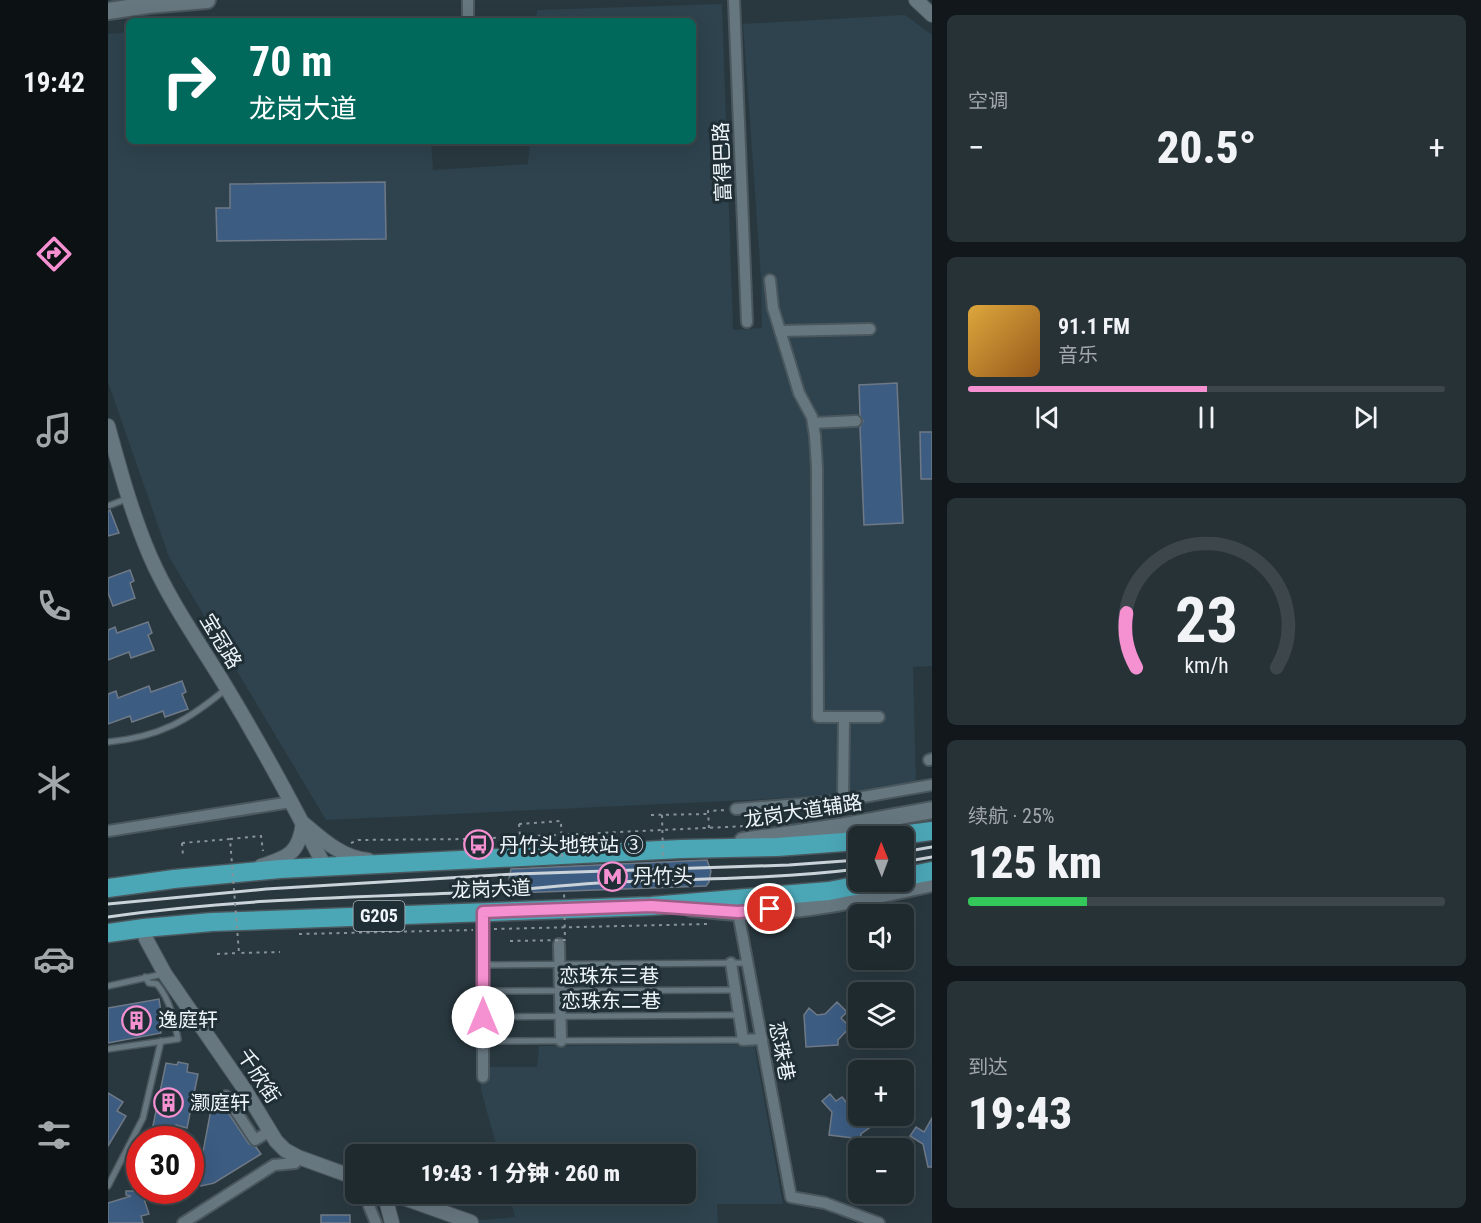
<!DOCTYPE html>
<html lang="zh">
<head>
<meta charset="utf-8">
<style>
  :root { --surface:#1f2a2f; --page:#273237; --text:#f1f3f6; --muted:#a1a7aa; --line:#3c464b; --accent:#f590d1 }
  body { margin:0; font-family:"Roboto Condensed","Noto Sans SC",sans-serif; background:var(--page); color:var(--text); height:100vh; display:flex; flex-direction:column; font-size:22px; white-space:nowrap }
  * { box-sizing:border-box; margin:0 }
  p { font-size:20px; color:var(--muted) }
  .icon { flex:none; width:33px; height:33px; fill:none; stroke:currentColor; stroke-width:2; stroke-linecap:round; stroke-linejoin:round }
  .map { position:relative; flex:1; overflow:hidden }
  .sheet { display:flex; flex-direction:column; gap:15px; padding:15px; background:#11171a; width:549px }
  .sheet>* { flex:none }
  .top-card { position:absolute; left:18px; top:18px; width:570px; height:126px; border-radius:9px; box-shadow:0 6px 24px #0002,0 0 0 2px var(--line); background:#00695c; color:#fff; overflow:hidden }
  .needle { width:39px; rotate:359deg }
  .buttons { position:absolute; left:740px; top:826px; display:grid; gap:12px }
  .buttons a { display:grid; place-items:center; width:66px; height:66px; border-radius:9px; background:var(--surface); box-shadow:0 6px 24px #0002,0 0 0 2px var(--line); font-size:30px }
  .speed { position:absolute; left:18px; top:1126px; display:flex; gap:12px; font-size:30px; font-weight:700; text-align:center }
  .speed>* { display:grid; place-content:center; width:78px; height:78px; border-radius:50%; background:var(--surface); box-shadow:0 6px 24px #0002,0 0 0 2px var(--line); line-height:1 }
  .speed .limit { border:9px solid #d22; background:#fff; color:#111 }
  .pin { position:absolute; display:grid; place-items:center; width:51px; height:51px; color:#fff; margin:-26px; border:3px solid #fff; border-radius:50%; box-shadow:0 2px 6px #0007 }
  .me { position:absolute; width:66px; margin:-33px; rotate:0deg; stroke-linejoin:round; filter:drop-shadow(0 0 4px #0008) }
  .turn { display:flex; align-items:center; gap:21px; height:126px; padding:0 24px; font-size:27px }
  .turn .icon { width:78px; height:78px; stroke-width:2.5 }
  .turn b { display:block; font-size:42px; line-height:51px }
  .big { font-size:45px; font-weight:800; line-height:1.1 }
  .sheet .card { flex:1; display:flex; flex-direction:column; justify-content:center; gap:9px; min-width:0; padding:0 21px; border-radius:9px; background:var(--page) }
  .sheet .dial { align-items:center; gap:0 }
  .dial svg { height:156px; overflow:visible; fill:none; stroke:var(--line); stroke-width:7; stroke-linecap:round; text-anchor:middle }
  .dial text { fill:var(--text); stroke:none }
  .song { display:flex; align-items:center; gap:18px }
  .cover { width:72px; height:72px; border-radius:9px; background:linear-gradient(135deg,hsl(40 70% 55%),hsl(30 70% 35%)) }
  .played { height:6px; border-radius:3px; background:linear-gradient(90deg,var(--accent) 50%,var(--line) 50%) }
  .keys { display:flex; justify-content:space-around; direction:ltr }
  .heat { display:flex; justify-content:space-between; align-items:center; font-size:33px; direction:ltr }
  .charge { height:9px; border-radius:4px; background:linear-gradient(90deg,#34c759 25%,var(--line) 0) }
  .trip { position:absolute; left:237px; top:1144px; width:351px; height:60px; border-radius:9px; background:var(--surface); box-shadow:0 6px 24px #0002,0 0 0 2px var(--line); font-weight:800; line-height:60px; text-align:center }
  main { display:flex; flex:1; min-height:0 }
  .tabs { display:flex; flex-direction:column; width:108px; justify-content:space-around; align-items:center; background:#0c1113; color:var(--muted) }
  .tabs .icon { width:42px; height:42px }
  .tabs .active { color:var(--accent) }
  .tabs b { font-size:27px; color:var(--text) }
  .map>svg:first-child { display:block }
</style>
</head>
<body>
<main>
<nav class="tabs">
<b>19:42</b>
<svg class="icon active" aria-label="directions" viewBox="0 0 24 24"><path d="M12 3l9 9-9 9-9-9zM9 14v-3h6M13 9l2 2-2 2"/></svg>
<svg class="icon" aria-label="music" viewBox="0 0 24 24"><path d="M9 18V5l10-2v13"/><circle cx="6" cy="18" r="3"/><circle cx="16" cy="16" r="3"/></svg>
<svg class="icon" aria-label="phone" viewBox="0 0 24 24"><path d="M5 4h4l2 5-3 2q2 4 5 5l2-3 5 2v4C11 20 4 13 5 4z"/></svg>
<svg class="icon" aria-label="climate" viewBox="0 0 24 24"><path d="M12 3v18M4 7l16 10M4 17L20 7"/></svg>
<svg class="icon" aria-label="car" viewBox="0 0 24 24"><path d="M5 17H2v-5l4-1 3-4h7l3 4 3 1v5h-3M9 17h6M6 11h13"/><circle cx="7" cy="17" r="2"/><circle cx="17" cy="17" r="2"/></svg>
<svg class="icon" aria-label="filters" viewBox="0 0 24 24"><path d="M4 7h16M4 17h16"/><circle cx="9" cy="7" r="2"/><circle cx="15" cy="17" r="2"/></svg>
</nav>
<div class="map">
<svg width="824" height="1223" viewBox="0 0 824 1223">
  <rect width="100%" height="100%" fill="#29383f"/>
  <!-- built -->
  <g fill="#2e434e">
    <polygon points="614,4 625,330 654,328 653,277 635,24 797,15 824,35 824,666 805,667 808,785 701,797 218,820 61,557 0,382 0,34 21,32 21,141 323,141 325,170 420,164 422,141 585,141 585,21 428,21 429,10"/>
    <polygon points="646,1044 675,1204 609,1204 610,1223 358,1223 363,1216 372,1220 407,1217 401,1194 578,1194 578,1155 391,1155 373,1090 373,1067 429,1067 431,1046"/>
  </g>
  <!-- building -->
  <g fill="#3c5c82" stroke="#6f7986" stroke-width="1.5">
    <polygon points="277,182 278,239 109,241 108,208 122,208 122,184"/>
    <polygon points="789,383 795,523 756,525 752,427 755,421 752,415 751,385"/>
    <polygon points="812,432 824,432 824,479 813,479"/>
    <polygon points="2,510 11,533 0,536 0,511"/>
    <polygon points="22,570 26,581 22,583 27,598 5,606 0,593 0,578"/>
    <polygon points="40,622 44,633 40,635 46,650 23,658 21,652 0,660 0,630 7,627 9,633"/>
    <polygon points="74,681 78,692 74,694 80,709 57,717 55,711 24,722 22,716 0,724 0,694 8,691 10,698 41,686 43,692"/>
    <polygon points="599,860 603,871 601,882 598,886 406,893 401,879 403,869"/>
    <polygon points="51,999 53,1012 56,1012 58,1023 52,1024 53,1033 0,1043 0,1008"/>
    <polygon points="729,1002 739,1012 733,1018 742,1027 730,1040 730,1045 698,1047 696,1015 701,1008 709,1015 717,1014"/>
    <polygon points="70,1062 80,1064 79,1072 90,1074 79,1128 68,1125 65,1140 42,1140 58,1063 69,1065"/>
    <polygon points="0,1093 15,1102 9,1111 18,1116 0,1146"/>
    <polygon points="722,1094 728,1101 734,1097 743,1108 750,1103 750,1116 764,1116 768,1123 753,1134 753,1139 721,1135 724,1112 714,1101"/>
    <polygon points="111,1099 141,1144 148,1147 153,1154 106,1183 93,1186 89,1184 104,1104"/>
    <polygon points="824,1118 824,1167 820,1167 815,1144 802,1136 808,1127 816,1132"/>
    <polygon points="18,1191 54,1191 52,1202 36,1199 41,1214 33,1216 35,1223 0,1223 0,1203 23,1196 18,1195"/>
    <rect x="213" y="1215" width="29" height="8"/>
  </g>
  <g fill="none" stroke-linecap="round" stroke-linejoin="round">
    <defs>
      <g id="service">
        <polyline points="0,506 21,498"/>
        <path d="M 0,742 C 51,737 80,721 119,688"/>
        <polyline points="375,965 639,963"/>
        <polyline points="0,986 55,974"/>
        <polyline points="376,991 627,990"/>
        <polyline points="375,1017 632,1015"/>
        <polyline points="386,1041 635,1040"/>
        <path d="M 0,1049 L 70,1039 C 66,1019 62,1000 49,984 L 41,983 L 37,977"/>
        <polyline points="0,1186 35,1118 53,1041"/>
      </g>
      <g id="minor">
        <polyline points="360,0 360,21"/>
        <polyline points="626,0 639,322"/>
        <polyline points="662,280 665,308 682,363 691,393 704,417 707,436 709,467 710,717 771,717"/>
        <polyline points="672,331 762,329"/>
        <polyline points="705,423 748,421"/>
        <polyline points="821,760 824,759"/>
        <polyline points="735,801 736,717"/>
        <polyline points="628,809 732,801 824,785"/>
        <polyline points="0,831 183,802"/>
        <polyline points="630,912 683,1197 717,1203 771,1223"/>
        <polyline points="451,944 453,1041"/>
        <polyline points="623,963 635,1040 654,1039"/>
        <polyline points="375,1077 375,912"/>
        <polyline points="118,1096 147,1140 162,1131"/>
        <polyline points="261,1194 261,1206 268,1223"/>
        <polyline points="75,1223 166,1165 187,1163 190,1157"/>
      </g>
      <g id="tertiary">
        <polyline points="808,0 824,15"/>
        <path d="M 0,426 C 12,470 24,514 42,556 C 62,602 92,644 118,687 C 153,745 186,806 217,867"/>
        <path d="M 153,866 C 181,857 191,853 195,823 C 214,839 234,858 260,860"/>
        <polyline points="36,928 38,939 57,974 137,1090 168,1141 177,1150 190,1157 248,1178"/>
        <polyline points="273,1194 278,1200 284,1223"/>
        <polyline points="275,1197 280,1195 290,1196 363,1222"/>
      </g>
      <g id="secondary">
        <polyline points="0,11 40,5 99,0"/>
        <polyline points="635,841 731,827 824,810"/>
        <path d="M 583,908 C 598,909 614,911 629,912 C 694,913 761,897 824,883"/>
      </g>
      <g id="trunk">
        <polyline points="778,837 824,831"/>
        <polyline points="795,877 824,871"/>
        <polyline points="0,888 66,879 172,869 573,849 669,847 750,841"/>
        <polyline points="0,933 36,928 104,922 543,906 721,891 767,882"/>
      </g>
    </defs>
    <!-- service casing -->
    <use href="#service" stroke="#4a575d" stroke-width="8"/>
    <!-- minor casing -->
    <use href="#minor" stroke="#4a575d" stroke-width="14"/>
    <!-- tertiary casing -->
    <use href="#tertiary" stroke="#4a575d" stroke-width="16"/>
    <!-- secondary casing -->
    <use href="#secondary" stroke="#4a575d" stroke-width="20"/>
    <!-- trunk casing -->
    <use href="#trunk" stroke="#4a575d" stroke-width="21"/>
    <!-- path -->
    <g stroke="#879399" stroke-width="2" stroke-dasharray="3 4.5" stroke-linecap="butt">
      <polyline points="543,815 600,814"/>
      <polyline points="411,824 412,836"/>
      <polyline points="601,828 600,811 619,810"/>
      <polyline points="122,839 153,836 155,851"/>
      <polyline points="74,843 75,856"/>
      <polyline points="243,843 250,840 363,839 639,826"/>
      <polyline points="386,929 599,924"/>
      <polyline points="191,934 365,930"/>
      <polyline points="109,954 131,953"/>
    </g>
    <!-- service -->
    <use href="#service" stroke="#677780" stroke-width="5"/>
    <!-- minor -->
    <use href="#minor" stroke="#677780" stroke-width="10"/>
    <!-- tertiary -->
    <use href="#tertiary" stroke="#677780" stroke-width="14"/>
    <!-- secondary -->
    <use href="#secondary" stroke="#677780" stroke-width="16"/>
    <!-- trunk -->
    <use href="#trunk" stroke="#4ba6b6" stroke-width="18"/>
    <!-- rail -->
    <g stroke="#cad3d9" stroke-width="3">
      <polyline points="795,852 824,847"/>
      <polyline points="795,862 824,857"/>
      <polyline points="0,904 158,889 408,874 681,865 750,860"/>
      <path d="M 0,917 C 124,899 250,897 375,892 C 419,890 462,884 506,882 C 587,879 669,879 750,869"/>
    </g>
    <!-- path-bridge -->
    <g stroke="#879399" stroke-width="2" stroke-dasharray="3 4.5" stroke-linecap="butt">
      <polyline points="554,815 555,858"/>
      <polyline points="411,824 453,821 454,862"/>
      <polyline points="74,843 122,839 131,953 172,952"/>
      <polyline points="402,941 457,940 456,891"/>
    </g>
  </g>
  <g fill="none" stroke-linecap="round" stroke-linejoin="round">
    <defs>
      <polyline id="route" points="375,1017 375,912 543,906 630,912 662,909"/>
    </defs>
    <!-- route casing -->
    <use href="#route" stroke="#9f5e88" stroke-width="15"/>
    <!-- route -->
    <use href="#route" stroke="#f590d1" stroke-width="10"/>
  </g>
  <!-- icons -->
  <defs>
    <symbol id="bus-ring" viewBox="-11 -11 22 22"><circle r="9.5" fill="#202e35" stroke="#f590d1" stroke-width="1.5"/><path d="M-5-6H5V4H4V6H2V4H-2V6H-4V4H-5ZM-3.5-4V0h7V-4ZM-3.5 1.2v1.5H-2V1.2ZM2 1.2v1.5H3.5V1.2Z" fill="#f590d1"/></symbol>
    <symbol id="metro-ring" viewBox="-11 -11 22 22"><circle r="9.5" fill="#202e35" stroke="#f590d1" stroke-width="1.5"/><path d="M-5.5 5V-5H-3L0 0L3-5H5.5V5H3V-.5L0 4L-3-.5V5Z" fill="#f590d1"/></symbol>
    <symbol id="building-ring" viewBox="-11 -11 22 22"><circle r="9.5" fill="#202e35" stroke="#f590d1" stroke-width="1.5"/><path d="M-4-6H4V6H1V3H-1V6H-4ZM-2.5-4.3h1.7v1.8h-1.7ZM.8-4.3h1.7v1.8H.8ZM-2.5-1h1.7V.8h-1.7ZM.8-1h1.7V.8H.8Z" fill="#f590d1"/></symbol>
  </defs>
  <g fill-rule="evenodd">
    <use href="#bus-ring" x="354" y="828" width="33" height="33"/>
    <use href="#metro-ring" x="488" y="860" width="33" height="33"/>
    <use href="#building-ring" x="12" y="1004" width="33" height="33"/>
    <use href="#building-ring" x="44" y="1086" width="33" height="33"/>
  </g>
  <g text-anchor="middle" stroke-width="6" stroke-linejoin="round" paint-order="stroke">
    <!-- shield labels -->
    <rect fill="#202e35" stroke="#b0b9bf" stroke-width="1.5" x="245.5" y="901" width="51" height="30" rx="4.5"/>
    <g font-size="18" font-weight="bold" fill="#edf5fa">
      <text x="271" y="922">G205</text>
    </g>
    <!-- street labels -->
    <g font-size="20" fill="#edf5fa" stroke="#202e35">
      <text transform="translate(614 162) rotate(-92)" y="7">富得巴路</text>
      <text transform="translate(113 641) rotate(59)" y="7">宝冠路</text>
      <text transform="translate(695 811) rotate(-9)" y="7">龙岗大道辅路</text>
      <text transform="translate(383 889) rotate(-2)" y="7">龙岗大道</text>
      <text x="501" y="983">恋珠东三巷</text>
      <text x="503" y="1008">恋珠东二巷</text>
      <text transform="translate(674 1051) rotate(79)" y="7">恋珠巷</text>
      <text transform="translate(151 1076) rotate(57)" y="7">千欣街</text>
    </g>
    <!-- poi labels -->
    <g font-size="20" fill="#edf5fa" stroke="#202e35" text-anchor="start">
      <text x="391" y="852">丹竹头地铁站 ③</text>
      <text x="525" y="883">丹竹头</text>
      <text x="50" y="1027">逸庭轩</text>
      <text x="82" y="1110">灏庭轩</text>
    </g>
  </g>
</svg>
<div class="buttons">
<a><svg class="needle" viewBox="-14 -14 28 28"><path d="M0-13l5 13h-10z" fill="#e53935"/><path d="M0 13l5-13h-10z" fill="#a1a7aa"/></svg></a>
<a><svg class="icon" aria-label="sound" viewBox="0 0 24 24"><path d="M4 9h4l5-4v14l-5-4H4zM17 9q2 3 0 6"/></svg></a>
<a><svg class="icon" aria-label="layers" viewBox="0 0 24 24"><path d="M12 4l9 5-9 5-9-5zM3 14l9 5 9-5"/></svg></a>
<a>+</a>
<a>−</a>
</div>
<div class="speed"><div class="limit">30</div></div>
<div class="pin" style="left:662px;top:909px;background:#d93025"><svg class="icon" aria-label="arrive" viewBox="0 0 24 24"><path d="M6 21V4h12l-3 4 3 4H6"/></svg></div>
<svg class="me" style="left:375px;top:1017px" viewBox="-20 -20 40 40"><circle r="19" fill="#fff"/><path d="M0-13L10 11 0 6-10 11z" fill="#f590d1"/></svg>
<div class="trip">19:43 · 1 分钟 · 260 m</div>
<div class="top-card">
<div class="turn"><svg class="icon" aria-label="right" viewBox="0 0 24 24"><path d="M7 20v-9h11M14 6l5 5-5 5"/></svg><div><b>70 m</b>龙岗大道</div></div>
</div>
</div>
<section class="sheet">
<div class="card"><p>空调</p>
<div class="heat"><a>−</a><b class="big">20.5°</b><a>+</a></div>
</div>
<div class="card">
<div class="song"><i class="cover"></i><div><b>91.1 FM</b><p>音乐</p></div></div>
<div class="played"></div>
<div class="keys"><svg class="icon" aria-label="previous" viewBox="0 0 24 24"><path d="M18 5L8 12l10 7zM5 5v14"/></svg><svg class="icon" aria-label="pause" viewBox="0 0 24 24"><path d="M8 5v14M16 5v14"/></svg><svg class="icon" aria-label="next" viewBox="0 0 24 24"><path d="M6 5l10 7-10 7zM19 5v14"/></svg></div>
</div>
<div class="card dial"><svg viewBox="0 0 100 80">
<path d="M14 69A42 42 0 1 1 86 69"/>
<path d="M14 69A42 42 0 0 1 9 41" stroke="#f590d1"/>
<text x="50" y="56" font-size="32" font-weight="700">23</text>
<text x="50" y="72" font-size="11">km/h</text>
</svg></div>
<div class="card"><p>续航 · 25%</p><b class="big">125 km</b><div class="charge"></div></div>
<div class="card"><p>到达</p><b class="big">19:43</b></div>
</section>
</main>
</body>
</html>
